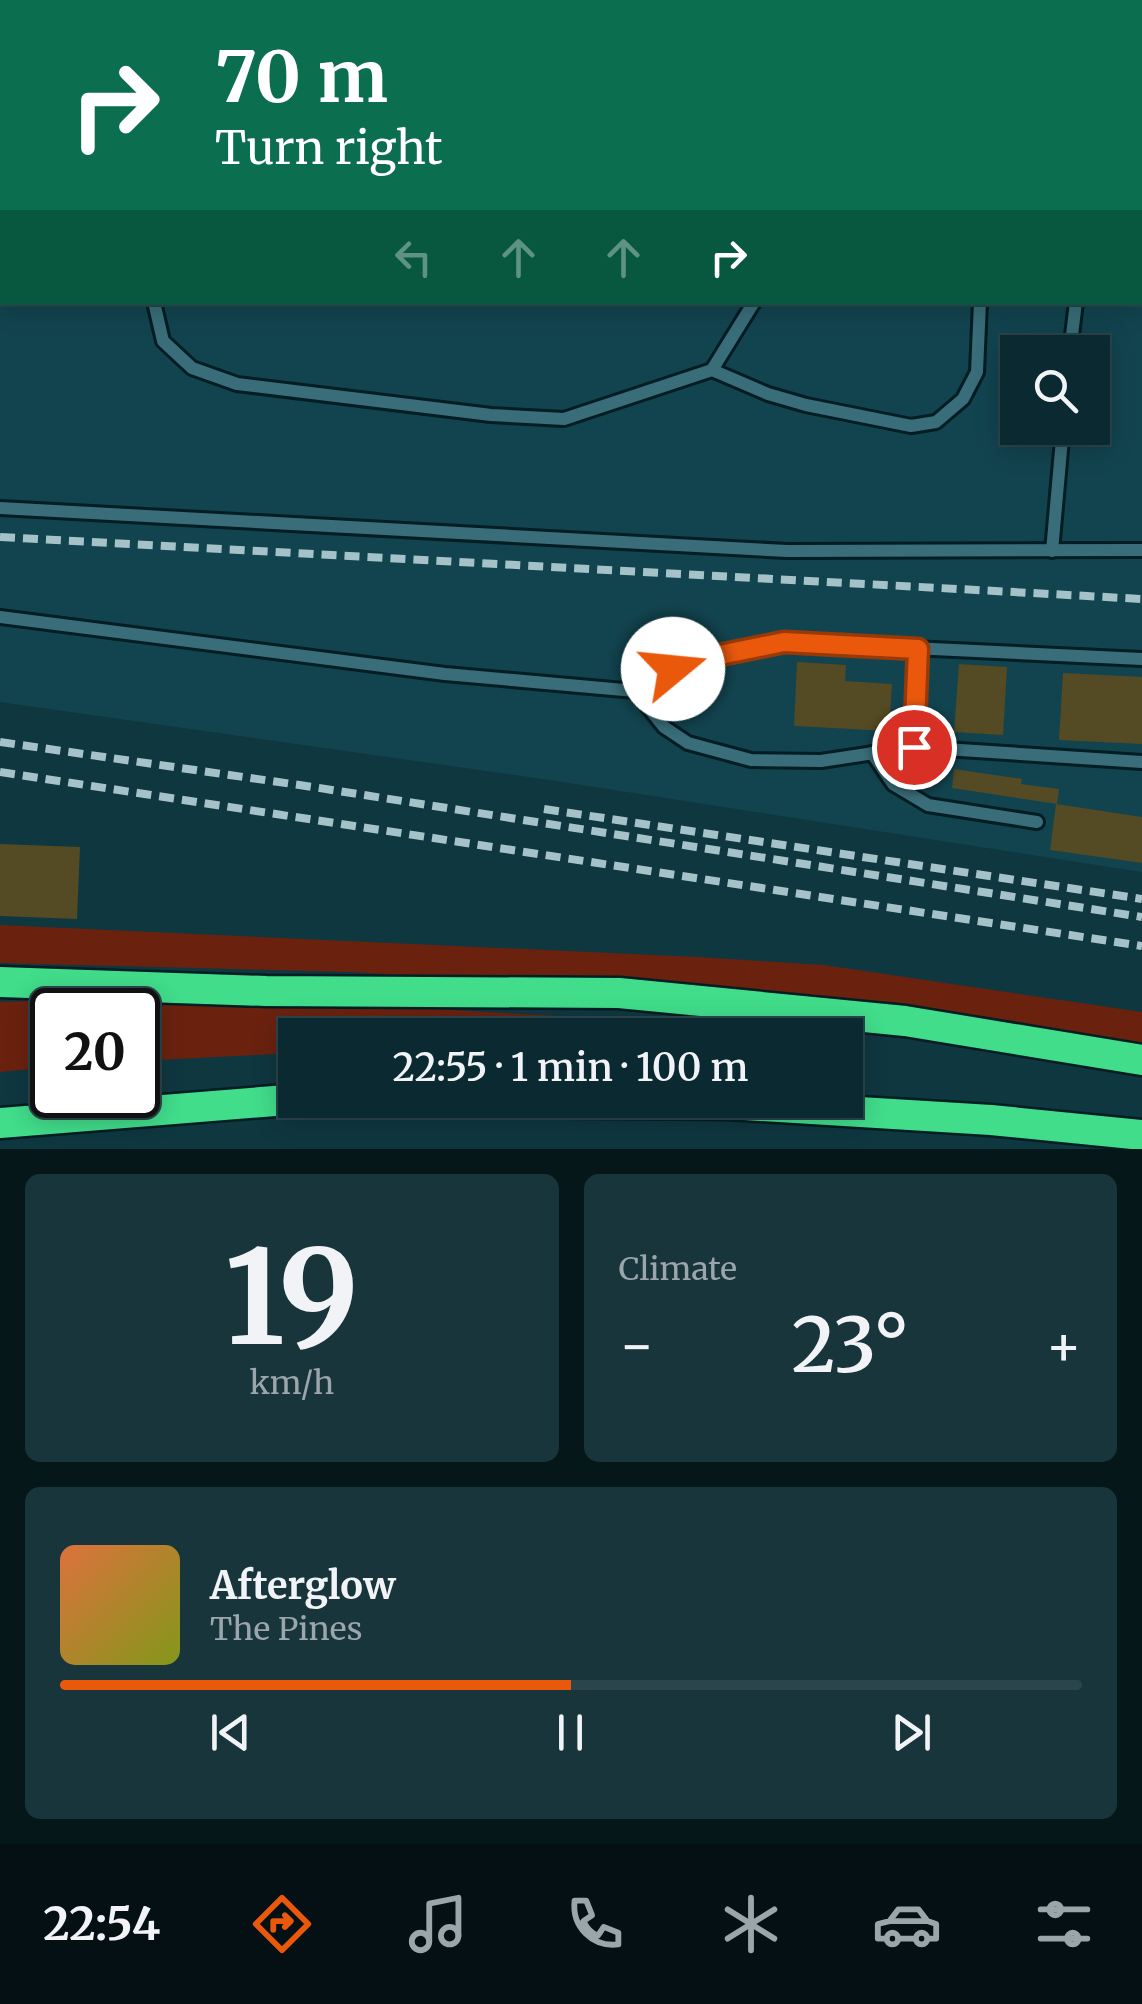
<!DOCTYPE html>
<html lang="en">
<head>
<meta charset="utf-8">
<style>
  :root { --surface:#0b2930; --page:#19353c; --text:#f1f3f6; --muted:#9aa6ab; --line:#2b454c; --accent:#ea580c }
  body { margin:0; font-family:Merriweather,serif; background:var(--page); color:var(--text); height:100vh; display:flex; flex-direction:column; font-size:38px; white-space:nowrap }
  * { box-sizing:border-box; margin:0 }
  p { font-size:32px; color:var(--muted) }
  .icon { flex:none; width:55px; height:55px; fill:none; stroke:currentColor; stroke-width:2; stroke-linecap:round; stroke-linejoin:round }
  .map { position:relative; height:1149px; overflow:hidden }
  .panel { display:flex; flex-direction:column; gap:25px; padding:25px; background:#06171a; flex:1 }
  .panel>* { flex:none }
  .guide { position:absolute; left:0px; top:0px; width:1142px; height:305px; box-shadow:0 5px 25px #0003,0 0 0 2px var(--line); background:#0b6e4f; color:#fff; overflow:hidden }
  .controls { position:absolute; left:1000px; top:335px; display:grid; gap:20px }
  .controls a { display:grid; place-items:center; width:110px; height:110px; border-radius:0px; background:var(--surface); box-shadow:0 5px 25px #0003,0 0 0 2px var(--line); font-size:50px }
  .speed { position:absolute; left:30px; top:988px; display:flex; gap:20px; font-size:50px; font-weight:700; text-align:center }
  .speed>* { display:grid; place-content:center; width:130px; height:130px; border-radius:50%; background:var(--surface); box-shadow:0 5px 25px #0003,0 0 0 2px var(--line); line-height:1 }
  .speed .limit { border:5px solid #111; border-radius:15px; background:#fff; color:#111 }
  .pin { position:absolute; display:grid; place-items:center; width:85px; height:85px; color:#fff; margin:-42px; border:5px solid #fff; border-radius:50%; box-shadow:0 2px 10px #0007 }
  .me { position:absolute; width:110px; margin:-55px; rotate:73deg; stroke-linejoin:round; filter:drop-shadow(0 0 8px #0008) }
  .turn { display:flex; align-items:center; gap:35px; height:210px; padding:0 50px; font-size:45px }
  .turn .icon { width:130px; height:130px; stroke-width:2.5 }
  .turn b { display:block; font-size:70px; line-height:85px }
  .lanes { display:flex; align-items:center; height:95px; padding:0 50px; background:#0003; justify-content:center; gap:50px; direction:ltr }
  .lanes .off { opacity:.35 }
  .big { font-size:75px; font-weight:600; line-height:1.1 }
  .panel .tile { flex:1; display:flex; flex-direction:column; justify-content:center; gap:15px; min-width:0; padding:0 35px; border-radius:15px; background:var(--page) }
  .panel .dial { align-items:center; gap:0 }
  .dial b { font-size:130px; line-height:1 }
  .song { display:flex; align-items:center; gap:30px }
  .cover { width:120px; height:120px; border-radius:15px; background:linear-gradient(135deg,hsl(20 70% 55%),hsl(70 70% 35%)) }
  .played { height:10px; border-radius:5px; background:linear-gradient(90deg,var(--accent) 50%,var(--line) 50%) }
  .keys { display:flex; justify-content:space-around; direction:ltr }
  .heat { display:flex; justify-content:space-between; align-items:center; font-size:55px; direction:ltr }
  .panel .tiles { flex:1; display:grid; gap:25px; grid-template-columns:1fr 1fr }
  .tile:last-child { grid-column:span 2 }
  .trip { position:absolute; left:278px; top:1018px; width:585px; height:100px; border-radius:0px; background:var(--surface); box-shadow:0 5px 25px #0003,0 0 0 2px var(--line); font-weight:600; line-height:100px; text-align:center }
  .tab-bar { display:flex; height:160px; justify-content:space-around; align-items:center; background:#041013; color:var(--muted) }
  .tab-bar .icon { width:70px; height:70px }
  .tab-bar .selected { color:var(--accent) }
  .tab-bar b { font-size:45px; color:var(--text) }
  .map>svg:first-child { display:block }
</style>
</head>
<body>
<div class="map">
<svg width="1142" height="1149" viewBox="0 0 1142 1149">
  <rect width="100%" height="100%" fill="#0f3740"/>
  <!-- built -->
  <path fill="#12444f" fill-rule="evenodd" d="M 0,0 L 1142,0 L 1142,872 L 550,780 L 0,702 ZM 2,2 L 1140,2 L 1140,302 L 2,302 ZM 1018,352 L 1092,352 L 1092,428 L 1018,428 Z"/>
  <!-- green -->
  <g fill="#6a220f">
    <polygon points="0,925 698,957 824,965 1142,1012 1142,1045 510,981 350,972 0,963"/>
    <polygon points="135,998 434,1009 576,1017 768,1035 295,1035 295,1053 138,1061 138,1010 52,1010 52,1067 0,1072 0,1002"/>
  </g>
  <!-- building -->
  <g fill="#544a23">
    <polygon points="797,662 846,665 845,681 892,684 889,731 794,726"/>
    <polygon points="959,664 1007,667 1003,735 954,732"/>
    <polygon points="1063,673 1142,677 1142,744 1059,740"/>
    <polygon points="954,769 1022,779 1021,784 1059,789 1057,804 952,788"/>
    <polygon points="1056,804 1142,817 1142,863 1050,850"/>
    <polygon points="0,844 80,847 77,919 0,916"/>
  </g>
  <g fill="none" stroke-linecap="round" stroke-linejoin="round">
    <defs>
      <g id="lane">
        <polyline points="719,0 719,2"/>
        <polyline points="0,2 5,2"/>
        <polyline points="569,2 571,0"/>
        <polyline points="1140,60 1142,60"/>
        <polyline points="1140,262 1142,262"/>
        <polyline points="154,302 163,341 192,368 237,384 491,415 564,419 712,370 768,394 806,405 911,426 936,422 963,399 977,372 980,302"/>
        <polyline points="1070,352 1076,302"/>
        <polyline points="712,370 754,302"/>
        <polyline points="0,508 787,551 1142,550"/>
        <polyline points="1052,551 1063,428"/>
        <polyline points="0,617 445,674 635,691 673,669 700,659 784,642 1142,659"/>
        <polyline points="635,691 664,727 688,743 751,760 821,761 914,747 1142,762"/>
        <polyline points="914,747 918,649"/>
        <polyline points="872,753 893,784 928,805 1037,822"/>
      </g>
      <g id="highway">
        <polyline points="0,982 266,991 619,993 905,1021 1142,1060"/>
        <polyline points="0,1123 287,1100 729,1104 991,1120 1142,1135"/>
      </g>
    </defs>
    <!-- lane casing -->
    <use href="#lane" stroke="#021d23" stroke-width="18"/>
    <!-- highway casing -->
    <use href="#highway" stroke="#021d23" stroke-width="35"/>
    <!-- lane -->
    <use href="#lane" stroke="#396d79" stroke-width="12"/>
    <!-- highway -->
    <use href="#highway" stroke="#41dd8b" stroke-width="30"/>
    <!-- rail -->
    <g stroke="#a5c2c9" stroke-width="8" stroke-dasharray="15 8" stroke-linecap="butt">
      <polyline points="0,537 1142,599"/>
      <polyline points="0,742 313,787 1142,917"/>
      <polyline points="0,772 1142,946"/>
      <polyline points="544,809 1142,899"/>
    </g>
  </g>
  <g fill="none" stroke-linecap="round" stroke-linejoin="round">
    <defs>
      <polyline id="route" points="673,669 700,659 784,642 918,649 914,747"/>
    </defs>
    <!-- route casing -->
    <use href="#route" stroke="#983908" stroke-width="25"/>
    <!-- route -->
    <use href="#route" stroke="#ea580c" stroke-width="18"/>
  </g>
</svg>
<div class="controls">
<a><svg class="icon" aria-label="search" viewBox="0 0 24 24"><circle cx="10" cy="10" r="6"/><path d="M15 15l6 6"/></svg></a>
</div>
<div class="speed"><div class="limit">20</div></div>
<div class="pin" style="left:914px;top:747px;background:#d93025"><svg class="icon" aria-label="arrive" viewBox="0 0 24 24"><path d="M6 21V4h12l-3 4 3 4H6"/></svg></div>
<svg class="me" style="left:673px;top:669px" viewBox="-20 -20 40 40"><circle r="19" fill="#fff"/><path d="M0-13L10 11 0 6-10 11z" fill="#ea580c"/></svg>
<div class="trip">22:55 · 1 min · 100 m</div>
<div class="guide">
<div class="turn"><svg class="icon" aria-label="right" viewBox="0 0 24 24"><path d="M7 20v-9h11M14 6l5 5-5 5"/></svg><div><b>70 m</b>Turn right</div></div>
<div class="lanes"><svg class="icon off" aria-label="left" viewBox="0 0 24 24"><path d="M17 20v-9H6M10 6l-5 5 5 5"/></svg><svg class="icon off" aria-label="ahead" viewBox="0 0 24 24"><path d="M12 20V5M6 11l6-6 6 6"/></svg><svg class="icon off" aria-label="ahead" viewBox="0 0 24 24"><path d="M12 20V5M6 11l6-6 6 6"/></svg><svg class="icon" aria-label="right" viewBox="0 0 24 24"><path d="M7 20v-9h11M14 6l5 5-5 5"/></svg></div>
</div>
</div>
<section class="panel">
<div class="tiles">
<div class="tile dial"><b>19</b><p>km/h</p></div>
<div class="tile"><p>Climate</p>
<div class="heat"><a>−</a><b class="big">23°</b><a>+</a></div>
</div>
<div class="tile">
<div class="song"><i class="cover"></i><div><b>Afterglow</b><p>The Pines</p></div></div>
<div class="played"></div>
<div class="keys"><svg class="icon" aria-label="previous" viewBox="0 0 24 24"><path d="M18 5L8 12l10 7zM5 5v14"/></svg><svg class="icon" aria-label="pause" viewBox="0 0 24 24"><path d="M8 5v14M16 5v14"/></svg><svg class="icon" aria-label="next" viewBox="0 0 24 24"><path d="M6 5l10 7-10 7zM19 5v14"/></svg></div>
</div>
</div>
</section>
<nav class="tab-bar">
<b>22:54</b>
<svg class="icon selected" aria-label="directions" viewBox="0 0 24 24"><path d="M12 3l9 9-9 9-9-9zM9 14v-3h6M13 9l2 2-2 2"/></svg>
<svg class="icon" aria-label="music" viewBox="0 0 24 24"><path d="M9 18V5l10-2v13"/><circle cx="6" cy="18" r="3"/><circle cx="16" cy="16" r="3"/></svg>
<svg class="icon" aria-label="phone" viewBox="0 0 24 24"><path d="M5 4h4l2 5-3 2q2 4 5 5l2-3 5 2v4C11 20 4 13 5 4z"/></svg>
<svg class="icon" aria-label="climate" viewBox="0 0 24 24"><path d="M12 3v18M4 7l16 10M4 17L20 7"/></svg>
<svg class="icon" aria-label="car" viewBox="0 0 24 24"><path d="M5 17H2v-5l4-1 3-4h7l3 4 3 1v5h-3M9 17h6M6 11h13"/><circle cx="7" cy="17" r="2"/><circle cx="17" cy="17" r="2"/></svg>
<svg class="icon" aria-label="filters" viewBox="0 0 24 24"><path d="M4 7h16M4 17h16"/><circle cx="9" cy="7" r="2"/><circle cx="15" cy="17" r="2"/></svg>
</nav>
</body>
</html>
